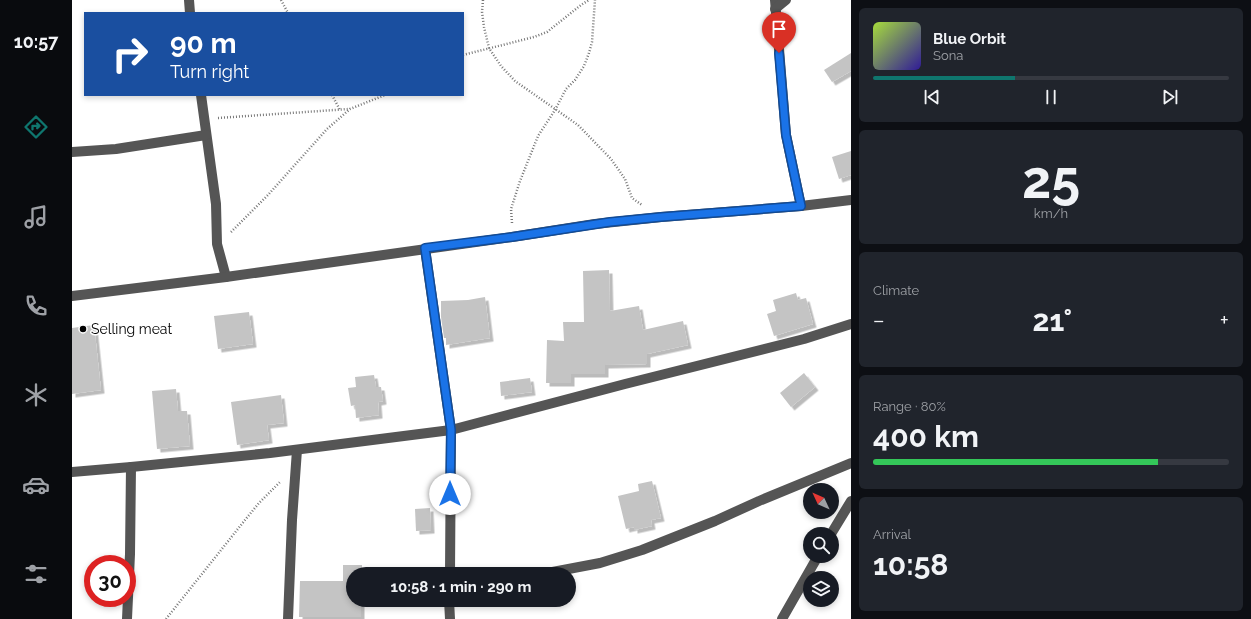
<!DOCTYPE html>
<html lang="en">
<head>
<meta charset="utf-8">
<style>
  :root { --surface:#171b24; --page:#20242c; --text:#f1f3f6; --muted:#9ea1a6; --line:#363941; --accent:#0f766e }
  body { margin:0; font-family:Raleway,sans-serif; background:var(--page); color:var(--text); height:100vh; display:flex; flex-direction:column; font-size:15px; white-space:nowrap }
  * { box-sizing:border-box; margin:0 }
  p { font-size:13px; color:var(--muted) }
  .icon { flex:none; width:22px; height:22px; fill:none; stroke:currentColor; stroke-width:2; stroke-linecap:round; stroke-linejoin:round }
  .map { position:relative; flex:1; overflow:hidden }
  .sheet { display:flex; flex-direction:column; gap:8px; padding:8px; background:#0d0f14; width:400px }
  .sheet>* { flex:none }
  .top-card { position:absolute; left:12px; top:12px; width:380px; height:84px; border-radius:0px; box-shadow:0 2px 6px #0003; background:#1a4fa0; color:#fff; overflow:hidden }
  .needle { width:26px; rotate:314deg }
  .buttons { position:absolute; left:731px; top:483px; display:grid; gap:8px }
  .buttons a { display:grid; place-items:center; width:36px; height:36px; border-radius:50%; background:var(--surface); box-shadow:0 2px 6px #0003; font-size:20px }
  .speed { position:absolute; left:12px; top:555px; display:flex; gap:8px; font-size:20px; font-weight:700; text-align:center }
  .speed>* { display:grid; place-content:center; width:52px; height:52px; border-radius:50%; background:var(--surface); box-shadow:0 2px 6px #0003; line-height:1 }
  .speed .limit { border:6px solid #d22; background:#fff; color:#111 }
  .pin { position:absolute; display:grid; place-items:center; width:34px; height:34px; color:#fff; margin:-41px -17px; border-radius:50% 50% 50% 0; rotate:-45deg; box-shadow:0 0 4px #0007 }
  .pin .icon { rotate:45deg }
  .me { position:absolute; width:44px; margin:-22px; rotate:0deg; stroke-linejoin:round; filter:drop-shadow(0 0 3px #0008) }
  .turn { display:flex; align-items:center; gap:14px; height:84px; padding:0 20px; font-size:18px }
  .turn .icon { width:52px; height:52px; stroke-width:2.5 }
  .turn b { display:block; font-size:28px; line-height:34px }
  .big { font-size:30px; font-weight:700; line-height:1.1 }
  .sheet .tile { flex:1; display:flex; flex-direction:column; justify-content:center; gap:6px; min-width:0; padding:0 14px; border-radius:6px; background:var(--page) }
  .sheet .dial { align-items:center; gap:0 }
  .dial b { font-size:52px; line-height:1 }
  .song { display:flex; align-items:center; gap:12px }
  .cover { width:48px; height:48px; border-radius:6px; background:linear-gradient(135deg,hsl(80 70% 55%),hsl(250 70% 35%)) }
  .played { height:4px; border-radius:2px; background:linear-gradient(90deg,var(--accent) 40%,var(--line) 40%) }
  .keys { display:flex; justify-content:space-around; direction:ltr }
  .heat { display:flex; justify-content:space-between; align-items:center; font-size:22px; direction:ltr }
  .charge { height:6px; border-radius:3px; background:linear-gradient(90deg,#34c759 80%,var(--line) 0) }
  .trip { position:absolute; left:274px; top:567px; width:230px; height:40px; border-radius:20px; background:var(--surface); box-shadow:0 2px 6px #0003; font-weight:700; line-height:40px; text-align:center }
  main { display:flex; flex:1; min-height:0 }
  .tabs { display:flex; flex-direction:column; width:72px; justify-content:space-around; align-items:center; background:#090b0e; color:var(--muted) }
  .tabs .icon { width:28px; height:28px }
  .tabs .active { color:var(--accent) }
  .tabs b { font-size:18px; color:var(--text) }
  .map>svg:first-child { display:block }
</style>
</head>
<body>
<main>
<nav class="tabs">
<b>10:57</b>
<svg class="icon active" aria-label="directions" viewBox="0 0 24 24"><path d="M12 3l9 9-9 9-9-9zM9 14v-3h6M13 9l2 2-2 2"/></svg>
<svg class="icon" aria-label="music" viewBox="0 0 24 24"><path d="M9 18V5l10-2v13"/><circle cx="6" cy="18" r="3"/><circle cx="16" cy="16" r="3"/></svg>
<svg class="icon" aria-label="phone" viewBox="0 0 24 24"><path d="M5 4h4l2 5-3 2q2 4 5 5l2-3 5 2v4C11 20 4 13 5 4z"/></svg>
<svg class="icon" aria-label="climate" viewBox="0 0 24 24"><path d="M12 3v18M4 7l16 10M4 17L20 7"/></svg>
<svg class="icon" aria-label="car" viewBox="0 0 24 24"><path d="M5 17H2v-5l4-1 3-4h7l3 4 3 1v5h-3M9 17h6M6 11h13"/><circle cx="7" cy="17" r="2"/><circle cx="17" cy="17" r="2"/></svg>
<svg class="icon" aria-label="filters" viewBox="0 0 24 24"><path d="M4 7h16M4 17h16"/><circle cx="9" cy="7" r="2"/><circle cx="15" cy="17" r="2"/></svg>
</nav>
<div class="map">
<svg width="779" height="619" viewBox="0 0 779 619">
  <defs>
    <filter id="shadow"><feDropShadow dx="3.5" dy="3.5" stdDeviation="0" flood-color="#0004"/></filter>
  </defs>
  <rect width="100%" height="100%" fill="#fff"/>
  <!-- building -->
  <g fill="#c4c4c4" filter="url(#shadow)">
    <polygon points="779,53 779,71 760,82 752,70"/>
    <polygon points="779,151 779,175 767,179 760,157"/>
    <polygon points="537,270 538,311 567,306 571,330 611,321 616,345 575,354 575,364 533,365 533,374 499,374 499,383 474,383 475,340 492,341 491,322 512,322 511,271"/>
    <polygon points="724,293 726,300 734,298 741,324 702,336 695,314 704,311 701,300"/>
    <polygon points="413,297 418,338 374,345 374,338 372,338 369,317 369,301 396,300"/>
    <polygon points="177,312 181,344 146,349 142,316"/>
    <polygon points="22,325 29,390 0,394 0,328"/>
    <polygon points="732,373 743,387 719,407 708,393"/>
    <polygon points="302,375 304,387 309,387 311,401 306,402 307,415 284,418 283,405 279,406 276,388 284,387 283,377"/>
    <polygon points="458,378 460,392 429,396 428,382"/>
    <polygon points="104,389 106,411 115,411 118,446 85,449 80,391"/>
    <polygon points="209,395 212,423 195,425 197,440 165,445 159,402"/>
    <polygon points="580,481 589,518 579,520 580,526 562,530 562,527 554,529 546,496 567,491 566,484"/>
    <polygon points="358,508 359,530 344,531 343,509"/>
    <polygon points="271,565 290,565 290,574 281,574 281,600 289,600 289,617 227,617 228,581 271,581"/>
  </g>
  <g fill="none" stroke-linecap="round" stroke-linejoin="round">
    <!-- path -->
    <g stroke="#777" stroke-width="2.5" stroke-dasharray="1 2" stroke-linecap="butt">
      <polyline points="209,0 216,13"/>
      <polyline points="411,0 410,12 412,27 417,48 429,66 443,81 506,125 539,159 553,179 560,198 570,205"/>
      <polyline points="391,55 462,37 475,32 509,5 517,0"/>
      <polyline points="260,95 268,110"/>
      <polyline points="146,118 277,109"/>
      <polyline points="440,223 439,209 448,181 466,136 483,110 494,89 503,80 512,66 517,53 520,42 523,0"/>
      <polyline points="159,232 196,195 255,129 278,109 313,95"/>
      <polyline points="94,619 173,520 187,503 209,481"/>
    </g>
    <!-- minor -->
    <g stroke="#555" stroke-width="10">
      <polyline points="117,0 118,13"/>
      <polyline points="703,0 714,135 729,206"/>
      <polyline points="703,9 714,0"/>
      <polyline points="129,95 144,204 145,244 154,277"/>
      <polyline points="0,152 44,149 134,135"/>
      <polyline points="353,249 379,430 378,574"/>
      <polyline points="0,296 154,277 440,237 523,224 589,217 729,206 779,200"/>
      <polyline points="0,472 59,467 198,453 379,430 553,384 732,339 779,324"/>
      <polyline points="759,534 779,501"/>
      <polyline points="470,574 528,563 570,550 643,521 687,501 779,463"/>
      <polyline points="377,600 378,619"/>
      <polyline points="55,619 58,554 59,467"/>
      <polyline points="216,619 220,520 225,450"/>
      <polyline points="710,619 746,556"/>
    </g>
  </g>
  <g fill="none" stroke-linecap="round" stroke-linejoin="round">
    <defs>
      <polyline id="route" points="378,494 379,430 353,248 440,237 538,222 589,217 729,206 714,135 707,53"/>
    </defs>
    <!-- route casing -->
    <use href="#route" stroke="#114b97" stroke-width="10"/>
    <!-- route -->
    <use href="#route" stroke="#1a73e8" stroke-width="7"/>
  </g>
  <!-- markers -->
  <circle fill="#000" stroke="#fff" stroke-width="1.5" cx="11" cy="329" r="4"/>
  <g text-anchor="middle" stroke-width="3" stroke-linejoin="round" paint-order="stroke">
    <!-- poi labels -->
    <g font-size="14" fill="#000" stroke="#fff" text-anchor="start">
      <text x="19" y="334">Selling meat</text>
    </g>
  </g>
</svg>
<div class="buttons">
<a><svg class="needle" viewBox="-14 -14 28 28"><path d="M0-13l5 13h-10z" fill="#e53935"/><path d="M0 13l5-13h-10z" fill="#9ea1a6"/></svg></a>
<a><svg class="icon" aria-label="search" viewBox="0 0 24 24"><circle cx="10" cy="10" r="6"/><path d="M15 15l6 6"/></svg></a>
<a><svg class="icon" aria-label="layers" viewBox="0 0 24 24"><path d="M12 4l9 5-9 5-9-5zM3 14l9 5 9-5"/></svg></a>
</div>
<div class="speed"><div class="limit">30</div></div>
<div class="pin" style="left:707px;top:53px;background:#d93025"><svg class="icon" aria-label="arrive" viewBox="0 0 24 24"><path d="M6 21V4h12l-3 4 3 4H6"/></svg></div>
<svg class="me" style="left:378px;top:494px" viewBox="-20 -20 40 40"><circle r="19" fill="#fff"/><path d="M0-13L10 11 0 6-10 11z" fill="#1a73e8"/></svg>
<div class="trip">10:58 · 1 min · 290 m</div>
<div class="top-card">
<div class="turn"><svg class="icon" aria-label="right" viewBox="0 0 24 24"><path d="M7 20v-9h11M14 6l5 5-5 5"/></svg><div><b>90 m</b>Turn right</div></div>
</div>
</div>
<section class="sheet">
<div class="tile">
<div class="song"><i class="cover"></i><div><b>Blue Orbit</b><p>Sona</p></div></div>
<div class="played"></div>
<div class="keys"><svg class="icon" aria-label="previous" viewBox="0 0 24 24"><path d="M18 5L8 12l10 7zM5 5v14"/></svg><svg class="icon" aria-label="pause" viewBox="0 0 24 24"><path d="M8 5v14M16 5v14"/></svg><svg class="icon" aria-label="next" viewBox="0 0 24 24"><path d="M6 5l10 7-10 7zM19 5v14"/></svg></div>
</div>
<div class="tile dial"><b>25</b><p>km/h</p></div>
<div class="tile"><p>Climate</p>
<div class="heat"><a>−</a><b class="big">21°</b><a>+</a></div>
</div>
<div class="tile"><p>Range · 80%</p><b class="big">400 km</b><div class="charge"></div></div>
<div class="tile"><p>Arrival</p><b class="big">10:58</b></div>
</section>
</main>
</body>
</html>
